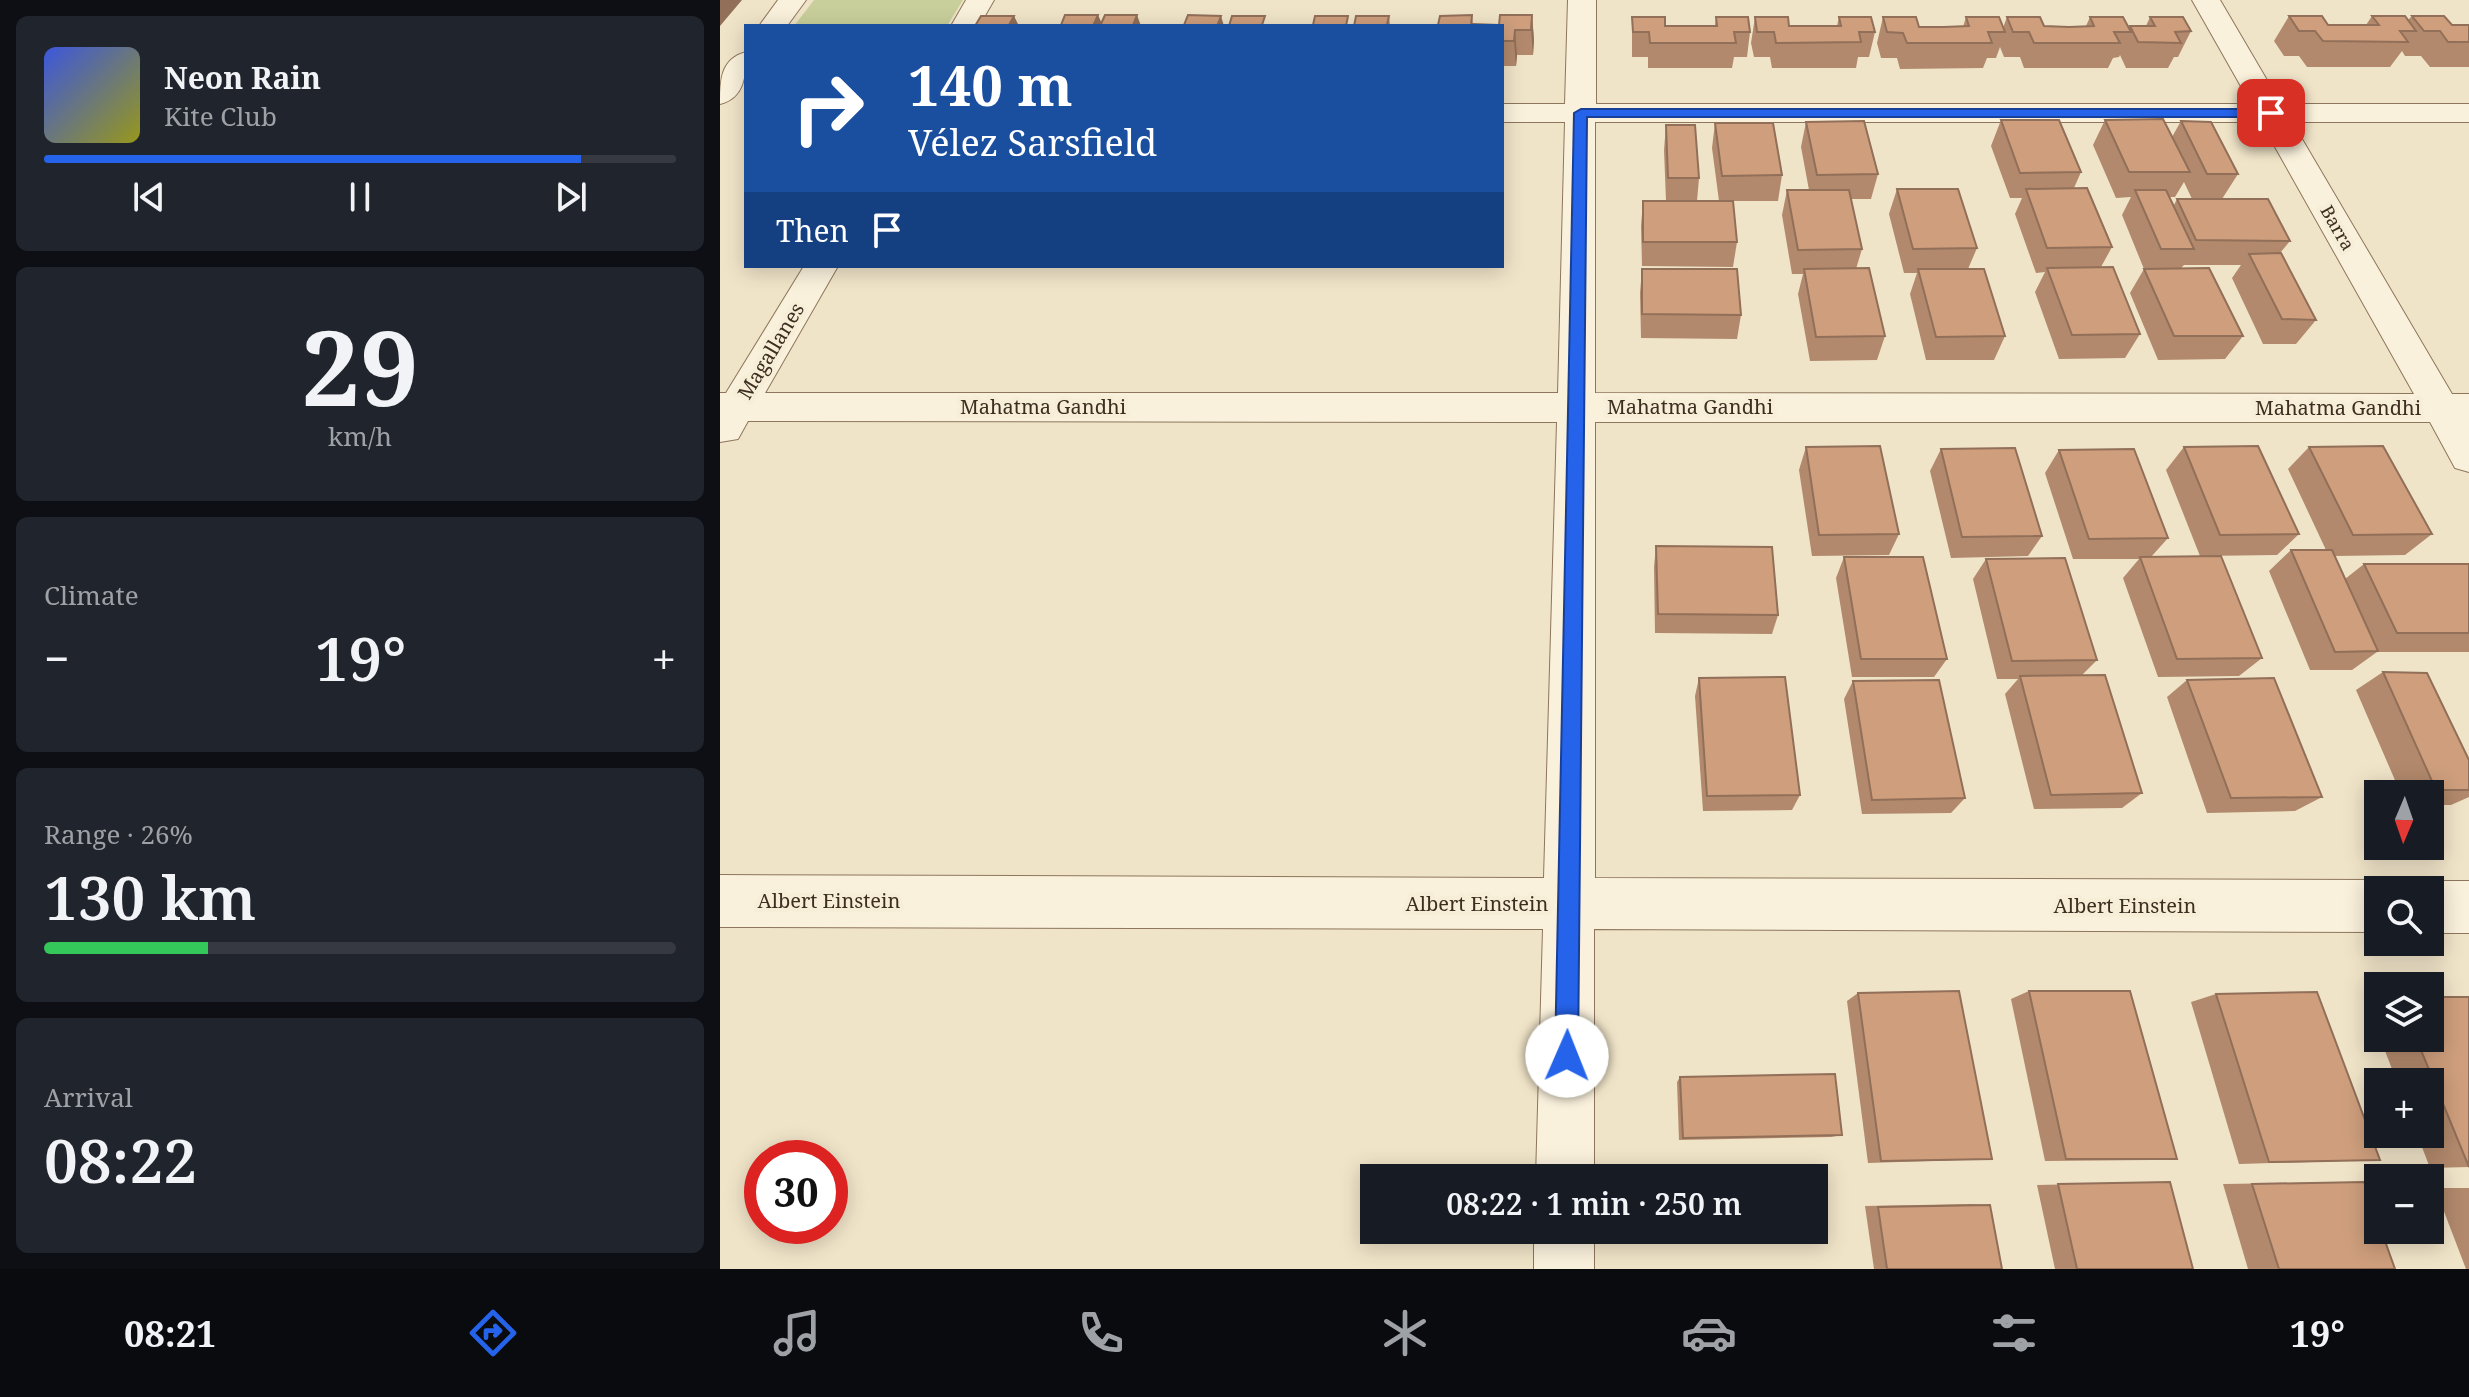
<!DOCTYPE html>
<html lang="en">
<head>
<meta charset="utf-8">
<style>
  :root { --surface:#171b24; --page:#20242c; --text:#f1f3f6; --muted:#9ea1a6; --line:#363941; --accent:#2563eb }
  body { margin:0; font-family:"Noto Serif",serif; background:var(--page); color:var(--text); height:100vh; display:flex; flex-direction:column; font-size:30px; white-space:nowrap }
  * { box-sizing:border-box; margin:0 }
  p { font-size:26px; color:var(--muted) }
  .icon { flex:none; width:44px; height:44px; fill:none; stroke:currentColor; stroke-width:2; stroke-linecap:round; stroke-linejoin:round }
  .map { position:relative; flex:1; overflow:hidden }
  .drawer { display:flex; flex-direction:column; gap:16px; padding:16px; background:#0d0f14; width:720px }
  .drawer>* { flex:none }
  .top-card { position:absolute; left:24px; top:24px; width:760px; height:244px; border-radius:0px; box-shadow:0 4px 20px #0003; background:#1a4fa0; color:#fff; overflow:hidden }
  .needle { width:52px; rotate:182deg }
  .tools { position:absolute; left:1644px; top:780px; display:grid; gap:16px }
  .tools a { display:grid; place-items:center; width:80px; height:80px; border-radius:0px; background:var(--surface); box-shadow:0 4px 20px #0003; font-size:40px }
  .speed { position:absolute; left:24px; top:1140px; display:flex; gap:16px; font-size:40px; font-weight:700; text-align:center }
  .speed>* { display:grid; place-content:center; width:104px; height:104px; border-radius:50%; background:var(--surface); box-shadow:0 4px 20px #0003; line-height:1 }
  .speed .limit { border:12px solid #d22; background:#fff; color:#111 }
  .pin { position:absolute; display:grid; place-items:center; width:68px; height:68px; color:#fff; margin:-34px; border-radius:16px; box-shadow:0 4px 12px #0006 }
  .me { position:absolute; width:88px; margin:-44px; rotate:1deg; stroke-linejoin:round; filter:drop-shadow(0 0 6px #0008) }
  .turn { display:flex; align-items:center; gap:28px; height:168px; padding:0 32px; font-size:36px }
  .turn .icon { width:104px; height:104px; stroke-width:2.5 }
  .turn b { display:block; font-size:56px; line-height:68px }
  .then { display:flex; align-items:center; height:76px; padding:0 32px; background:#0003; gap:16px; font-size:30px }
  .big { font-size:60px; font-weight:600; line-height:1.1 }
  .drawer .tile { flex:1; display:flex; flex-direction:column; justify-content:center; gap:12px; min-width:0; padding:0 28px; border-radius:12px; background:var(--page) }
  .drawer .dial { align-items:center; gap:0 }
  .dial b { font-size:104px; line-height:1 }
  .song { display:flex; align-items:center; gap:24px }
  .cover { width:96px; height:96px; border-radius:12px; background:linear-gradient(135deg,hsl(230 70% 55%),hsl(60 70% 35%)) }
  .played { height:8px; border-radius:4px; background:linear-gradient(90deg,var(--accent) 85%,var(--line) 85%) }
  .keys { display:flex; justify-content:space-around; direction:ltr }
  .heat { display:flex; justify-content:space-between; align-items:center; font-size:44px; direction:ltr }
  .charge { height:12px; border-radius:6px; background:linear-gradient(90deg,#34c759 26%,var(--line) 0) }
  .trip { position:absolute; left:640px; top:1164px; width:468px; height:80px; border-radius:0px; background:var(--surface); box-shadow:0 4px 20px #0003; font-weight:600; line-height:80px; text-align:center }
  .tabs { display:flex; height:128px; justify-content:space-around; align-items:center; background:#090b0e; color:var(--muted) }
  .tabs .icon { width:56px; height:56px }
  .tabs .selected { color:var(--accent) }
  .tabs b { font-size:36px; color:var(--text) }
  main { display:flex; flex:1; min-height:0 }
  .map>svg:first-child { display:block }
</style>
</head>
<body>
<main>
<section class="drawer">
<div class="tile">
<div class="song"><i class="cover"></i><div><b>Neon Rain</b><p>Kite Club</p></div></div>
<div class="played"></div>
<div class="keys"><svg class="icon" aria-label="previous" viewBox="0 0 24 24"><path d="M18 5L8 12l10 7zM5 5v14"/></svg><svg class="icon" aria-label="pause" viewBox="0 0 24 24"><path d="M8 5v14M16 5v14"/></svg><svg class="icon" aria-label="next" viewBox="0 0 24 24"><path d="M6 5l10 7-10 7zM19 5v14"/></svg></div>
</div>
<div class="tile dial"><b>29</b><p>km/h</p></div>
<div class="tile"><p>Climate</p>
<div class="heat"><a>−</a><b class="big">19°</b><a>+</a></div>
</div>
<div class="tile"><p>Range · 26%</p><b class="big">130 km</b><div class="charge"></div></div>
<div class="tile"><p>Arrival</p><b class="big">08:22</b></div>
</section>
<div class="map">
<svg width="1749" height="1269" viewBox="0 0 1749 1269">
  <rect width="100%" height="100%" fill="#f0e4c8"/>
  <!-- green -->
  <polygon fill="#c9cf9b" points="94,0 243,0 227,26 74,26"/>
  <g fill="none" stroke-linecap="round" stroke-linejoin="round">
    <defs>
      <g id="minor">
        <polygon points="58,0 86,0 67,26 39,26"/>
        <polygon points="246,0 274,0 259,26 231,26"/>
        <path d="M 848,0 L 876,0 L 876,104 L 1531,104 L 1472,0 L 1500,0 L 1561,104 L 1749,104 L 1749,122 L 1572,122 L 1732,394 L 1749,394 L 1749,472 L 1735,468 L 1710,422 L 875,422 L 875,878 L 1658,880 L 1677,890 L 1658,890 L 1658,932 L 874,929 L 874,1178 L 816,1178 L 823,929 L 0,927 L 0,875 L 824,878 L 837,422 L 28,421 L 18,439 L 0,442 L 0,393 L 6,393 L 84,266 L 118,266 L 45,393 L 838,393 L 845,122 L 782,122 L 782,104 L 845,104 ZM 875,122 L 1541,122 L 1694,394 L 875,393 Z"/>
        <path d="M 26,52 C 26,74 25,98 0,104 C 0,81 0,59 26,52 Z"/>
        <polygon points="1710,881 1749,881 1749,933 1710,933 1710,890 1691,890"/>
        <rect x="814" y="1230" width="60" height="39"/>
      </g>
    </defs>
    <!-- minor casing -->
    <use href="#minor" stroke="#8d765c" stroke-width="2"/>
    <!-- minor -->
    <use href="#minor" fill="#faf1dc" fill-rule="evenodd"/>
  </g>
  <!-- wall -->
  <g fill="#b2896c" fill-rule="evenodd">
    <polygon points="752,15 753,26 779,25 812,15 814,40 813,55 797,55 796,66 782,66 782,26 634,26 669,16 670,25 718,25"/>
    <polygon points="1569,16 1608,25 1646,25 1652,16 1688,20 1692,16 1732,25 1749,25 1749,67 1710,67 1701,56 1685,56 1682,51 1670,67 1587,67 1579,56 1564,56 1554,41"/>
    <polygon points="912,17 945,26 995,26 996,17 1030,32 1027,57 1014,57 1012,68 928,68 928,57 912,57"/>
    <polygon points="1035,17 1069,26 1117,26 1119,17 1155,32 1149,57 1138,57 1136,68 1052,68 1050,57 1034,57 1031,43"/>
    <polygon points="1163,17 1199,27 1243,27 1246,17 1283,28 1287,17 1324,26 1366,26 1370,17 1409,28 1410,26 1426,26 1430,17 1471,31 1458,57 1454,57 1448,68 1406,68 1400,55 1399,57 1393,58 1388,68 1304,68 1300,57 1284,57 1280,47 1276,58 1267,58 1263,68 1180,69 1177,58 1161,58 1157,43"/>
    <polygon points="1281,120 1361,172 1354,188 1392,247 1381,267 1420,334 1405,358 1339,359 1315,292 1325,272 1316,273 1295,214 1302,198 1290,198 1271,146"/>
    <path d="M 1385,120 L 1452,137 L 1461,121 L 1518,174 L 1502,199 L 1570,241 L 1560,253 L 1596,320 L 1576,344 L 1543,344 L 1512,278 L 1521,265 L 1464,265 L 1461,268 L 1523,336 L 1505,359 L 1438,360 L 1410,293 L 1424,269 L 1402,215 L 1411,197 L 1396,198 L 1373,145 ZM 1464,182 L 1472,199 L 1457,199 L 1454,205 L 1450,197 L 1455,197 Z"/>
    <polygon points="1086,122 1158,174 1151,199 1131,199 1142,249 1136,269 1165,336 1157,360 1090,361 1078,294 1083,274 1072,274 1062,215 1067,190 1089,190 1081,147"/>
    <polygon points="995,123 1062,175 1058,201 1013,201 1017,242 1013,267 922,266 921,226 923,201 946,201 944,150 946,125 979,178 977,201 999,201 992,148"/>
    <polygon points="1177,189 1257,248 1248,269 1285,336 1274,360 1206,360 1190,294 1197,273 1184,273 1169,214"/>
    <polygon points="922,269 1021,315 1017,339 921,338 920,293"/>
    <polygon points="1086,447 1179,534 1169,555 1092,556 1079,470"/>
    <polygon points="1464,447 1579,534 1557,555 1480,556 1446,470"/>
    <polygon points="1589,447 1712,534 1685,555 1615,556 1625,579 1644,564 1749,564 1749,652 1657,652 1632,670 1590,670 1549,571 1571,550 1606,550 1568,469"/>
    <polygon points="1221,449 1322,536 1308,556 1231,558 1210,471"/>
    <polygon points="1339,450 1448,538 1431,557 1542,658 1519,676 1438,677 1403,578 1419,559 1353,559 1325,473"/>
    <polygon points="936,546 1058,615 1052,634 935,633 934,567"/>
    <polygon points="1124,557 1227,659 1214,677 1132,677 1116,578"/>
    <polygon points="1266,559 1377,660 1362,675 1422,793 1402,808 1314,809 1285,694 1298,679 1277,679 1253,579"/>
    <polygon points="1663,672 1749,760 1749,797 1731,805 1710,805 1710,794 1681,794 1636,690"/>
    <polygon points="979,678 1080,795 1072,810 983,811 975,696"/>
    <polygon points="1467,680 1602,797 1575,811 1487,813 1447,697"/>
    <polygon points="1133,681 1245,798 1231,813 1142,814 1124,699"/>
    <polygon points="1309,991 1457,1159 1432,1160 1325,1161 1291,999"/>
    <polygon points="1138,993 1272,1159 1148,1163 1127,1001"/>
    <polygon points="1496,994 1660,1160 1519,1164 1471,1002"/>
    <polygon points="1658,1003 1658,1034 1647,1006"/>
    <polygon points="1660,1038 1710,1038 1749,1167 1710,1168 1697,1134 1710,1134 1710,1082 1677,1082"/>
    <polygon points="960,1077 1122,1135 1111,1137 959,1140 957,1082"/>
    <polygon points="1450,1182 1473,1269 1335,1269 1317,1185"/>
    <polygon points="1644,1182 1675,1269 1528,1269 1503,1184"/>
    <polygon points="1715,1188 1749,1188 1749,1269 1746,1269"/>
    <polygon points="1252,1204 1270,1205 1282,1269 1154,1269 1145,1206"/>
  </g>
  <!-- shaded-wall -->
  <g fill="#916f58">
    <polygon points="0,0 22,0 0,26"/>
    <polygon points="378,15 383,26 373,26"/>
    <polygon points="417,15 421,26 413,25"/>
    <polygon points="812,15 814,40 813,55 811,30"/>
    <polygon points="294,16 299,26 289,25"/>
    <polygon points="501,16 504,26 497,26"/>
    <polygon points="795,30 797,55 796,66 794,41"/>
  </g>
  <!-- building -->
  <g fill="#cf9f7d" stroke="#916f58" stroke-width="2">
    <polygon points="345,15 378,15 373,26 255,26 261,16 294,16 289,25 341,25"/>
    <polygon points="385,15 417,15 413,25 464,25 468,15 501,16 497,26 380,26"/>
    <polygon points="752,15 751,26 634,26 636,16 669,16 667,25 718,25 720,16"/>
    <polygon points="780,15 812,15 811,30 795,30 794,41 782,41 782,26 753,26 753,24 779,25"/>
    <polygon points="512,16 545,16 542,25 593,25 595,16 628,16 626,26 509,26"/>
    <polygon points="1569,16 1602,16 1608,25 1659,25 1652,16 1685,16 1696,31 1680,31 1688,42 1603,41 1595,31 1579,31"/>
    <polygon points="1692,16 1724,16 1732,25 1749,25 1749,42 1728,42 1720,31 1704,31"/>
    <polygon points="912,17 945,17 945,26 997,26 996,17 1028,17 1030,32 1014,32 1016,43 930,43 929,32 913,32"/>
    <polygon points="1035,17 1068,17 1069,26 1121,26 1119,17 1151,17 1155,32 1139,32 1141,42 1056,43 1054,32 1037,32"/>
    <polygon points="1163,17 1196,17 1199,27 1223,27 1249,26 1246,17 1279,17 1285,32 1268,32 1272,43 1187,43 1183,33 1167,32"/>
    <polygon points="1287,17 1320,17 1324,26 1349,27 1374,26 1370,17 1403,17 1411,32 1394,32 1400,43 1314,43 1309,32 1293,32"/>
    <polygon points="1430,17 1463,17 1471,31 1455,32 1461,43 1418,42 1410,26 1435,26"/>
    <polygon points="1443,119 1470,172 1409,172 1385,120"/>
    <polygon points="1281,120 1339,120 1361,172 1300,173"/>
    <polygon points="1144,121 1158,174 1097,175 1086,122"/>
    <polygon points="1461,121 1491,122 1518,174 1487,174"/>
    <polygon points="995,123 1053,123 1062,175 1002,176"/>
    <polygon points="946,125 975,125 979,178 948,178"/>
    <polygon points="1367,188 1392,247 1327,248 1306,189"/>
    <polygon points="1177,189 1238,189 1257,248 1193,249"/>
    <polygon points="1067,190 1129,190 1142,249 1078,250"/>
    <polygon points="1415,190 1446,190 1474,249 1441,249"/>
    <polygon points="1457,199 1548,199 1570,241 1476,240"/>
    <polygon points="923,201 1013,201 1017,242 923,242"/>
    <polygon points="1561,253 1596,320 1562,319 1529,254"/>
    <polygon points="1393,267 1420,334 1352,335 1327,268"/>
    <polygon points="1149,268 1165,336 1096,337 1084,269"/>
    <polygon points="1489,268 1523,336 1454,336 1424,269"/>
    <polygon points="922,269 1017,269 1021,315 922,314"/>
    <polygon points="1198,269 1264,269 1285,336 1216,337"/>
    <polygon points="1160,446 1179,534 1099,535 1086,447"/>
    <polygon points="1538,446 1579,534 1500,535 1464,447"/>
    <polygon points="1663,446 1712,534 1633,535 1589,447"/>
    <polygon points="1295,448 1322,536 1242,537 1221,449"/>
    <polygon points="1414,449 1448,538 1369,539 1339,450"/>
    <polygon points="936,546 1052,547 1058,615 938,614"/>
    <polygon points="1571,550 1612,550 1658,651 1615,652"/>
    <polygon points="1501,556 1542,658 1457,659 1420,557"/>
    <polygon points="1124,557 1203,557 1227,659 1141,659"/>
    <polygon points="1345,558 1377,660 1292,661 1266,559"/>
    <polygon points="1644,564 1749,564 1749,633 1677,633"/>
    <polygon points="1663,672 1707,673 1749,760 1749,790 1716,790"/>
    <polygon points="1385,675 1422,793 1331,795 1300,676"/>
    <polygon points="1065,677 1080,795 987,796 979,678"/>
    <polygon points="1554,678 1602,797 1511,798 1467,680"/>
    <polygon points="1219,680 1245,798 1152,800 1133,681"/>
    <polygon points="1239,991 1272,1159 1161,1161 1138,993"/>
    <polygon points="1309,991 1410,991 1457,1159 1346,1159"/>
    <polygon points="1597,992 1660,1160 1549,1162 1496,994"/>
    <polygon points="1710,997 1749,997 1749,1167 1696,1038 1710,1038"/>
    <polygon points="1115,1074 1122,1135 963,1138 960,1077"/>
    <polygon points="1450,1182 1473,1269 1357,1269 1338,1184"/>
    <polygon points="1644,1182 1658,1221 1658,1230 1661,1230 1675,1269 1559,1269 1532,1184"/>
    <polygon points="1270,1205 1282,1269 1167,1269 1158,1207"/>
  </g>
  <!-- route -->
  <polygon fill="#2563eb" stroke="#184099" stroke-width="2" points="861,109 1551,109 1557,113 1551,117 867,117 858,1056 855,1064 847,1068 839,1064 835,1056 854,113"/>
  <g text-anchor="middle" stroke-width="8" stroke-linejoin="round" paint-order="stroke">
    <!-- far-street labels -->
    <g font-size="18" fill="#3d2e20" stroke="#f7eed8">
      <text transform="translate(1617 228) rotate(60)" y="6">Barra</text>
    </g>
    <!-- street labels -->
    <g font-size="20" fill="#3d2e20" stroke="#f7eed8">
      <text transform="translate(51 351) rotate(-59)" y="7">Magallanes</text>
      <text x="323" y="414">Mahatma Gandhi</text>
      <text x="970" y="414">Mahatma Gandhi</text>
      <text x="1618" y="415">Mahatma Gandhi</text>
      <text x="109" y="908">Albert Einstein</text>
      <text x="757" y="911">Albert Einstein</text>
      <text x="1405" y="913">Albert Einstein</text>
    </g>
  </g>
</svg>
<div class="tools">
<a><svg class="needle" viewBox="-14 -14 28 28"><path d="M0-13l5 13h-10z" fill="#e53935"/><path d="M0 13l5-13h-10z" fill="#9ea1a6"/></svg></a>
<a><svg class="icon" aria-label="search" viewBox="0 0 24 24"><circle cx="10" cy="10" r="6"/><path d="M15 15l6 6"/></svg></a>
<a><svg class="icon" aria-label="layers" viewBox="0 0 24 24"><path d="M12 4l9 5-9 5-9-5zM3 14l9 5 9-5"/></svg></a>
<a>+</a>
<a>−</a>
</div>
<div class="speed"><div class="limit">30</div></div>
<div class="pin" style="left:1551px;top:113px;background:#d93025"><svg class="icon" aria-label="arrive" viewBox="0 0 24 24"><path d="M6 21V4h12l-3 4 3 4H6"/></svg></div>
<svg class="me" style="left:847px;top:1056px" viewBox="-20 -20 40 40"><circle r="19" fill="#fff"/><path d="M0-13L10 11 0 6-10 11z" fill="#2563eb"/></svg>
<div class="trip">08:22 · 1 min · 250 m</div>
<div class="top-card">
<div class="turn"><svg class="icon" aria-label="right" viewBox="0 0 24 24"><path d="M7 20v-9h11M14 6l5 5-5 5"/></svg><div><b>140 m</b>Vélez Sarsfield</div></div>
<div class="then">Then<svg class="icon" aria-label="arrive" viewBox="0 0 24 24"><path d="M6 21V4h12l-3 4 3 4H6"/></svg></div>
</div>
</div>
</main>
<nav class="tabs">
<b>08:21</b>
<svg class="icon selected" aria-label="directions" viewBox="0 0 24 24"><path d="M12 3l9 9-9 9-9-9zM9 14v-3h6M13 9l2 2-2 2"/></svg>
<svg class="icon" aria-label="music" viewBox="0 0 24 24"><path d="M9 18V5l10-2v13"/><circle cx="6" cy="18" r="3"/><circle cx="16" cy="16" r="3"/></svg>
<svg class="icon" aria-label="phone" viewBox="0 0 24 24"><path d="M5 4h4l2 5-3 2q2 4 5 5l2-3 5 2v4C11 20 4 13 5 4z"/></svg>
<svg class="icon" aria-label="climate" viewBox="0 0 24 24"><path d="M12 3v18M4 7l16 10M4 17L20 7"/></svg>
<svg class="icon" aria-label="car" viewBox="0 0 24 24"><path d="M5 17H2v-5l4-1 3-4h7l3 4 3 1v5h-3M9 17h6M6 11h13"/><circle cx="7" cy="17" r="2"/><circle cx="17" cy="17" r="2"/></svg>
<svg class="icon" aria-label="filters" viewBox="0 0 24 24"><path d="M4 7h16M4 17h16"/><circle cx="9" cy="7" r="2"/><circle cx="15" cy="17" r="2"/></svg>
<b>19°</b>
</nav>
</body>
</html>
